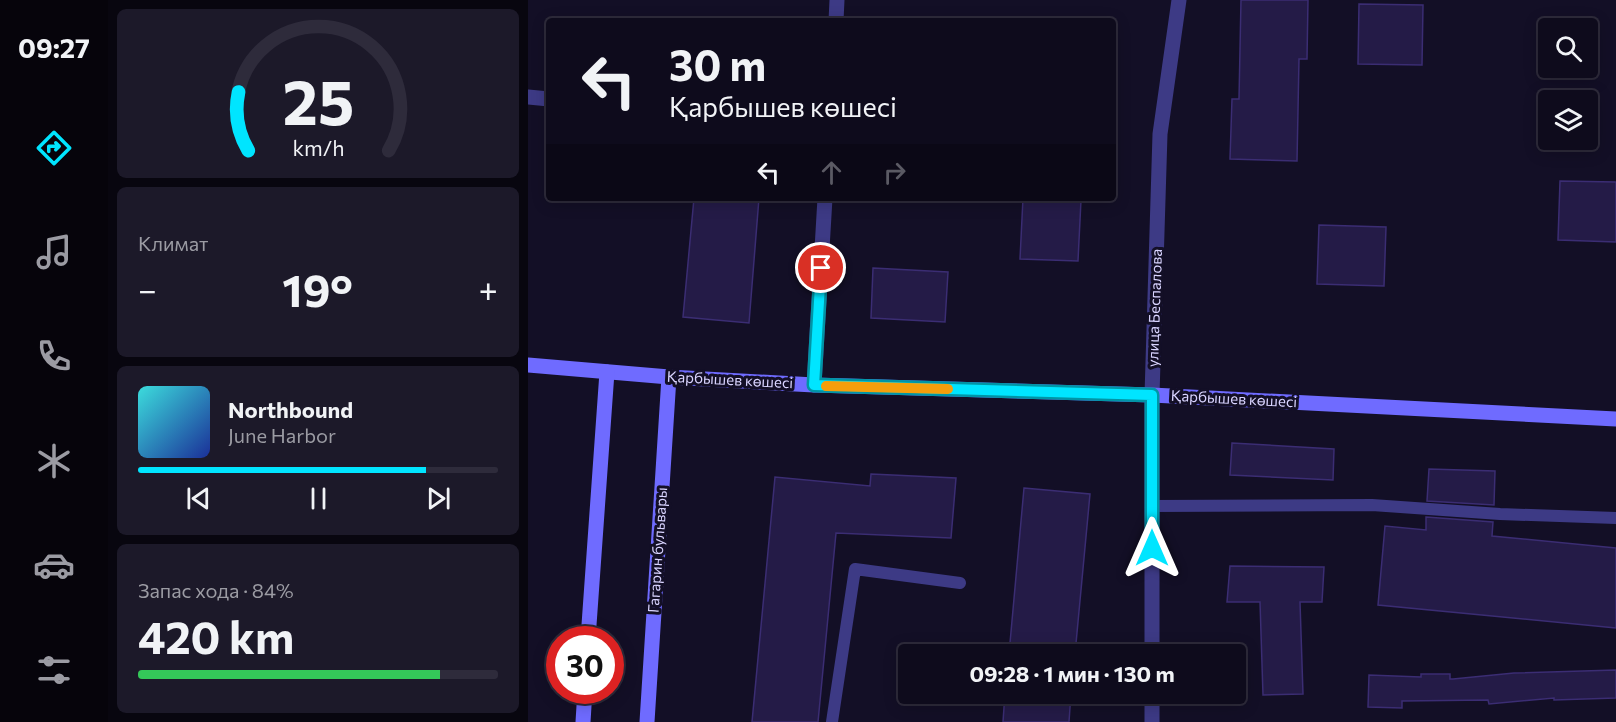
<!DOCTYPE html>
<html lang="ru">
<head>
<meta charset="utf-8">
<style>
  :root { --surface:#0e0b1c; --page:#1c1929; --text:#f1f3f6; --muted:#9b9ba3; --line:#2e2b3b; --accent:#00e5ff }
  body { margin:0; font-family:Commissioner,sans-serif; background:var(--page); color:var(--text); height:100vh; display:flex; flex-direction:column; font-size:22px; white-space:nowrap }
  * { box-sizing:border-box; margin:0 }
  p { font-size:20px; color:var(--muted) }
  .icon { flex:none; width:33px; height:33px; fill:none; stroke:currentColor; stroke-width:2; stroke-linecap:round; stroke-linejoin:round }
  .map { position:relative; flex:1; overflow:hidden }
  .details { display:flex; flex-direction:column; gap:9px; padding:9px; background:#08060f; width:420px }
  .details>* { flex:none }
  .top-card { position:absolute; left:18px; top:18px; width:570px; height:183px; border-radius:6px; box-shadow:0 3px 15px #0003,0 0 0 2px var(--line); background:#0e0b1c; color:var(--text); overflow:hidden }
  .buttons { position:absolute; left:1010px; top:18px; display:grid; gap:12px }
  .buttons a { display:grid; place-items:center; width:60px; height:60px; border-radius:6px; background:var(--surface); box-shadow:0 3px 15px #0003,0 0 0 2px var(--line); font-size:30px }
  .speed { position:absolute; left:18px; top:626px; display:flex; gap:12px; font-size:30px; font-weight:700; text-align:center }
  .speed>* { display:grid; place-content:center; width:78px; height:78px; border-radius:50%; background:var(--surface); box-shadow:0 3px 15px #0003,0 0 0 2px var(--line); line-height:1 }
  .speed .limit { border:9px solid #d22; background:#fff; color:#111 }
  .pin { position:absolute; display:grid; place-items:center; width:51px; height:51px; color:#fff; margin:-26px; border:3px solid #fff; border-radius:50%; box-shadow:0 2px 6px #0007 }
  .me { position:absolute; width:66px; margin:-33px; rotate:0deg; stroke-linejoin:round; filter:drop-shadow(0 0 4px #0008) }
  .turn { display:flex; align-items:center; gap:21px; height:126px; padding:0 24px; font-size:27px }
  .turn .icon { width:78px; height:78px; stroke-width:2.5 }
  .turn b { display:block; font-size:42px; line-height:51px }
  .lanes { display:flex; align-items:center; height:57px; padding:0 24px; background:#0003; justify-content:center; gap:30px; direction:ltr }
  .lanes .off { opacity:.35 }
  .big { font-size:45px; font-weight:700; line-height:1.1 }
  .details .widget { flex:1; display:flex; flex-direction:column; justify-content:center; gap:9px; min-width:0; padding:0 21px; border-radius:9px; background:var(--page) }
  .details .dial { align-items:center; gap:0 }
  .dial svg { height:156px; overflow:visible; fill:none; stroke:var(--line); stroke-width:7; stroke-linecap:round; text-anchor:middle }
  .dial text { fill:var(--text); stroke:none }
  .song { display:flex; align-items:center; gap:18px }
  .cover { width:72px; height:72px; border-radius:9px; background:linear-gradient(135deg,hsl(180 70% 55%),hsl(230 70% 35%)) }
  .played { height:6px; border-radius:3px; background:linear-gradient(90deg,var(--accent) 80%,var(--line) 80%) }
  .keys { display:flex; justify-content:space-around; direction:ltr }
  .heat { display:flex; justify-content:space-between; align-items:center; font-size:33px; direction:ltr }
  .charge { height:9px; border-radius:4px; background:linear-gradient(90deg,#34c759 84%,var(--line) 0) }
  .trip { position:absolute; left:370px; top:644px; width:348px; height:60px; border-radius:6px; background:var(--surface); box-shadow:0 3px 15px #0003,0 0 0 2px var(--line); font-weight:700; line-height:60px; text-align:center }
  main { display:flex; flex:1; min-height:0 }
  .tab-bar { display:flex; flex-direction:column; width:108px; justify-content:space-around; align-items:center; background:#06040b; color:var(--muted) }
  .tab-bar .icon { width:42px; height:42px }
  .tab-bar .current { color:var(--accent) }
  .tab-bar b { font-size:27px; color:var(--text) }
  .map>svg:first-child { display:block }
</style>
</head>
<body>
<main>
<nav class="tab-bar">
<b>09:27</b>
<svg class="icon current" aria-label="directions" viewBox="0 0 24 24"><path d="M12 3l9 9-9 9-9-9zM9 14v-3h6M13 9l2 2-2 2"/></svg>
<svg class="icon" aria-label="music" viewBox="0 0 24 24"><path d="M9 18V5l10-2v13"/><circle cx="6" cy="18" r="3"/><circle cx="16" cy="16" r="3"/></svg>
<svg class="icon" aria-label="phone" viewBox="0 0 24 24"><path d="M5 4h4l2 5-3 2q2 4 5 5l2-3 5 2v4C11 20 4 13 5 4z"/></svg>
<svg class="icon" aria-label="climate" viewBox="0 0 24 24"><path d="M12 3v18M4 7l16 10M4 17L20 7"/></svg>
<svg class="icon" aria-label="car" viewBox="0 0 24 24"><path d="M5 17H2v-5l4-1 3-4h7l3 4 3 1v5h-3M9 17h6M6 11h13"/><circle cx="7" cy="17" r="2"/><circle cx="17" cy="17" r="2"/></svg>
<svg class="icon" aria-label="filters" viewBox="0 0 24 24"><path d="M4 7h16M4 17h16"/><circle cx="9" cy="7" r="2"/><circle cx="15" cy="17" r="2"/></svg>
</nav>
<section class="details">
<div class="widget dial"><svg viewBox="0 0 100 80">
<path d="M14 69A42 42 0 1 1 86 69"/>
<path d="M14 69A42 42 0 0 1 9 39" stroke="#00e5ff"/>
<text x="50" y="56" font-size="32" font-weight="700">25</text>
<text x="50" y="72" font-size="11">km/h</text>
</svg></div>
<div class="widget"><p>Климат</p>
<div class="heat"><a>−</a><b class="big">19°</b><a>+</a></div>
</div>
<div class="widget">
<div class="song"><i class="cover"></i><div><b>Northbound</b><p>June Harbor</p></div></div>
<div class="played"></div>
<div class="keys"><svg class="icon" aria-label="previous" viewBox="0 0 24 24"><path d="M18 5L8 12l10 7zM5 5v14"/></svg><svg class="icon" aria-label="pause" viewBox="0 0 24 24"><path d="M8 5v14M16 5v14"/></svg><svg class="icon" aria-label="next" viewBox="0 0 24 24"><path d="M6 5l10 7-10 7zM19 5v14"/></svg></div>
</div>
<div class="widget"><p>Запас хода · 84%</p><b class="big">420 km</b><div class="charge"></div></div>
</section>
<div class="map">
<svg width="1088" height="722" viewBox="0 0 1088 722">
  <rect width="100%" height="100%" fill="#130f26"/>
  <!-- building -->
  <g fill="#241b47" stroke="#3b2d73" stroke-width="1.5">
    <polygon points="713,0 780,0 779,59 771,59 769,161 702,159 704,99 711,99"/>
    <polygon points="831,4 895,5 894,65 830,64"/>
    <polygon points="1032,181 1088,182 1088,242 1030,240"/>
    <polygon points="166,198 231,198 221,323 155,317"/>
    <polygon points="495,198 553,200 550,261 492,259"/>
    <polygon points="791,225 858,227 856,286 789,284"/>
    <polygon points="345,268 420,272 417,322 343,318"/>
    <polygon points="704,443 806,449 805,480 702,475"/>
    <polygon points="901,469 967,471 966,505 899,501"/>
    <polygon points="343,474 428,478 423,538 308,533 290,722 224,722 247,477 342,486"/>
    <polygon points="496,488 562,494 547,654 481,654"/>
    <polygon points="898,517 965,522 964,536 1088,548 1088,628 850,605 857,526 898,530"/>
    <polygon points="702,566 796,567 794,602 772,602 775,694 735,695 732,602 699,602"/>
    <polygon points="1088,670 1088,698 1026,700 1026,698 961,704 960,700 874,701 874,708 840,707 841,675 893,677 893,674 922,674 922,679 925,679 986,673"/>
    <polygon points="477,693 543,693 541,722 475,722"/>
  </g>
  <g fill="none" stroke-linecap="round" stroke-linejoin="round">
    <!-- service -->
    <g stroke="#3d3a85" stroke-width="12">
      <polyline points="624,506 844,505 972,514 1088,518"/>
      <polyline points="304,722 327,569 432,583"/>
    </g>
    <!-- minor -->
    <g stroke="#3d3a85" stroke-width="15">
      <polyline points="308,21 309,0"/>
      <polyline points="0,97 21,99"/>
      <polyline points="286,385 297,198"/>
      <polyline points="624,654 624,395 632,134 651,0"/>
      <polyline points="624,693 624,722"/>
    </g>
    <!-- secondary -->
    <g stroke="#6f6bff" stroke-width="15">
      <polyline points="0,365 141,377 286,385 624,395 1088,419"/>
      <polyline points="60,639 79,372"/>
      <polyline points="55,722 57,690"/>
      <polyline points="119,722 141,377"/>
    </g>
  </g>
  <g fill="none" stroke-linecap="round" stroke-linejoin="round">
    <defs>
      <polyline id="route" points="293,268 286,385 624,395 624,548"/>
    </defs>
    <!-- route casing -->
    <use href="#route" stroke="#0095a6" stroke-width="15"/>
    <!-- route -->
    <use href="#route" stroke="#00e5ff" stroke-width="10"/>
    <!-- slow -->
    <polyline stroke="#f59e0b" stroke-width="10" points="298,386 420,389"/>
  </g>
  <g text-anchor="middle" stroke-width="6" stroke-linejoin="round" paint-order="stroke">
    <!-- street labels -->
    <g font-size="15" fill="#d9d4ff" stroke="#130f26">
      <text transform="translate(627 308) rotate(-88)" y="5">улица Беспалова</text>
      <text transform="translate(202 380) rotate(3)" y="5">Қарбышев көшесі</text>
      <text transform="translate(706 399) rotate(3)" y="5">Қарбышев көшесі</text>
      <text transform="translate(130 550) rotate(-86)" y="5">Гагарин бульвары</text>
    </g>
  </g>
</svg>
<div class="buttons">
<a><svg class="icon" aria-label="search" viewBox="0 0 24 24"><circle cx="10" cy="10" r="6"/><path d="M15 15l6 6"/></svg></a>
<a><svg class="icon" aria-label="layers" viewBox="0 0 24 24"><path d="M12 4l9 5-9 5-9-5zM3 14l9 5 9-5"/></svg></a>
</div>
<div class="speed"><div class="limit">30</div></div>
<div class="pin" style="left:293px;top:268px;background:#d93025"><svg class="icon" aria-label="arrive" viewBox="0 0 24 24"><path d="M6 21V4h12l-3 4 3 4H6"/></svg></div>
<svg class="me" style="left:624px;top:548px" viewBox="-20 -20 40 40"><path d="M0-17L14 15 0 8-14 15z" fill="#00e5ff" stroke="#fff" stroke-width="4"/></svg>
<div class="trip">09:28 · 1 мин · 130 m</div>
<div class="top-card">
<div class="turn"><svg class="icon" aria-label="left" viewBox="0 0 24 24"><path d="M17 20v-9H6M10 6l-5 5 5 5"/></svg><div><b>30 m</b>Қарбышев көшесі</div></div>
<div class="lanes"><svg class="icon" aria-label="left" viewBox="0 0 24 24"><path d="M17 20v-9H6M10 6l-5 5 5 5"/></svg><svg class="icon off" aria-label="ahead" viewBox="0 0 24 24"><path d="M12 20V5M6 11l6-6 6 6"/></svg><svg class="icon off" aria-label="right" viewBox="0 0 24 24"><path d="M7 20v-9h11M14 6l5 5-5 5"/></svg></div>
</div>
</div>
</main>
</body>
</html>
